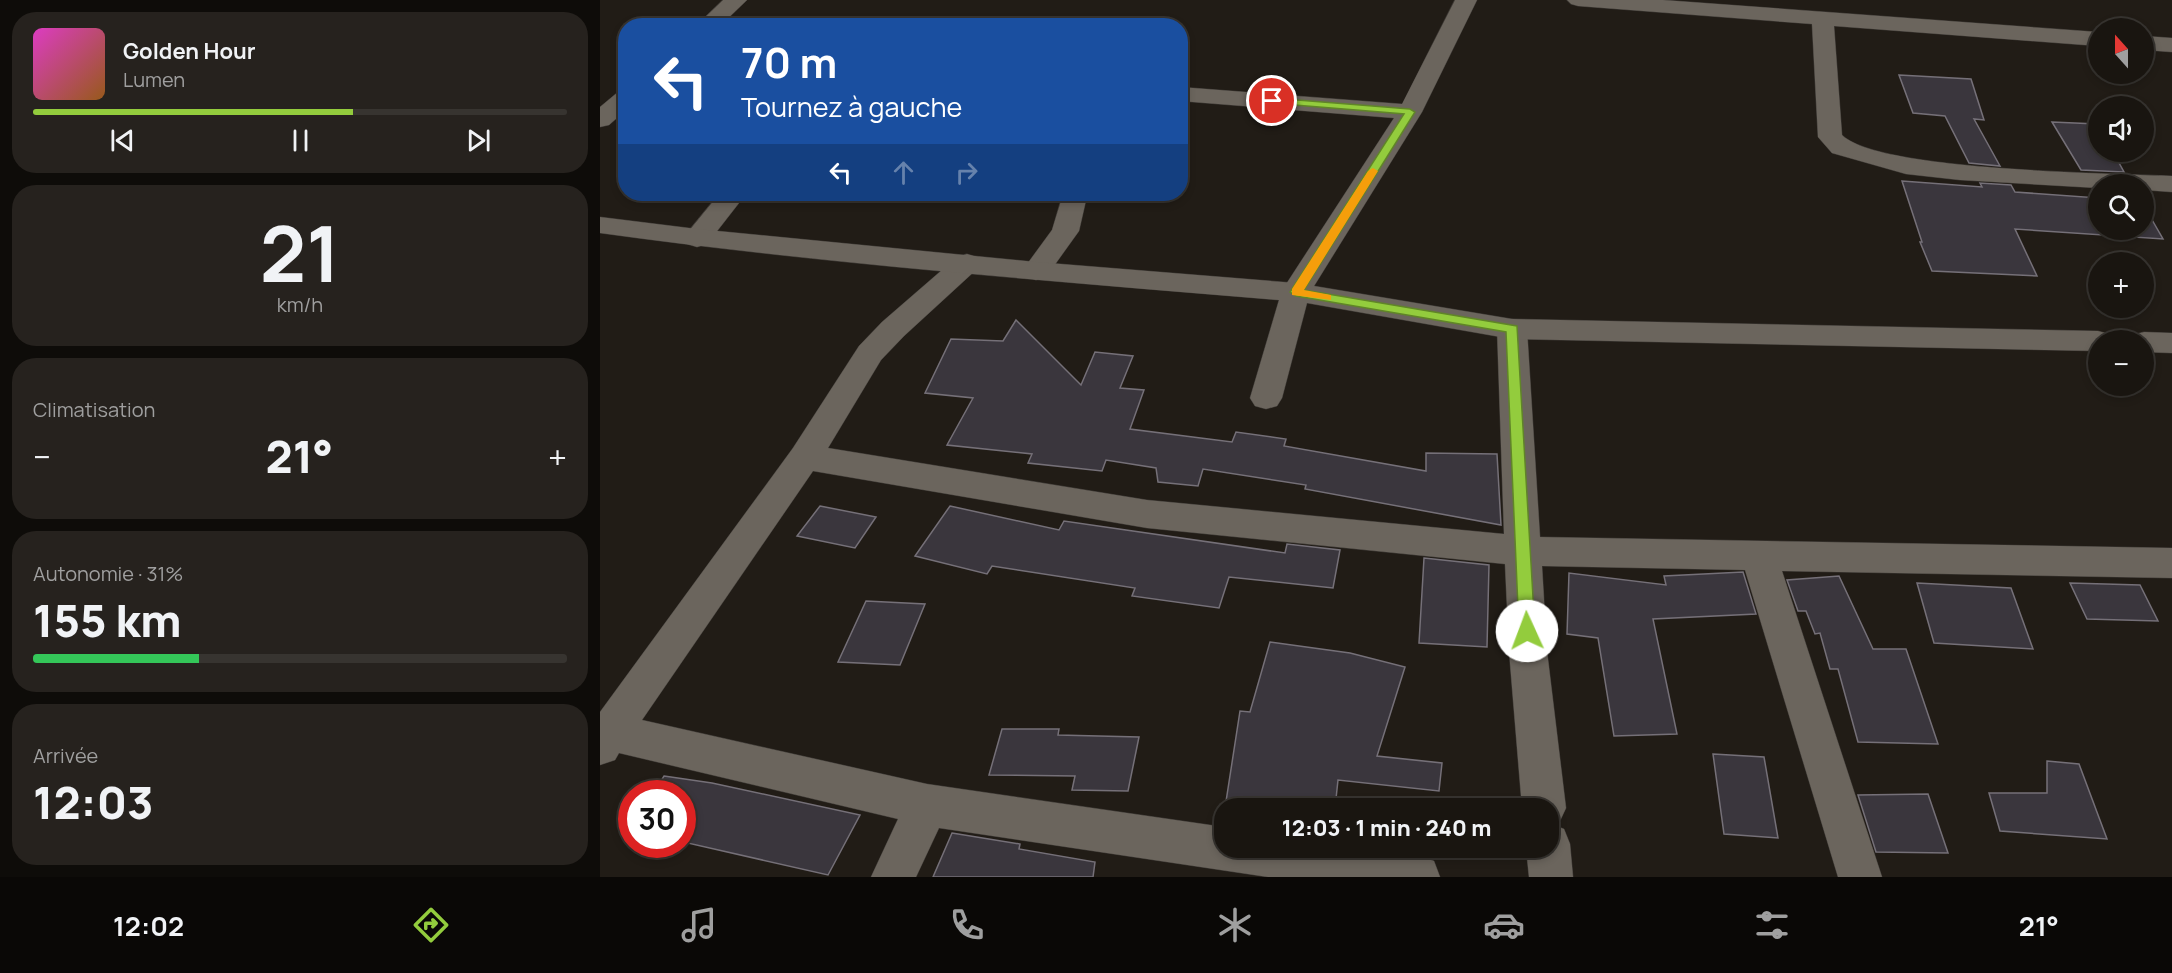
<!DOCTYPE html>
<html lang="fr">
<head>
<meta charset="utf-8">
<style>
  :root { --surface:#191510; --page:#26221e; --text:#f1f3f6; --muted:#9f9f9f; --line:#373430; --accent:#93cc3d }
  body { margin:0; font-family:Manrope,sans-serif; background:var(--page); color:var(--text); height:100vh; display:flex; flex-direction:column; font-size:22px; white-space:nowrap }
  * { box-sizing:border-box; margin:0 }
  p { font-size:20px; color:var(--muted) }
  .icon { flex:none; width:33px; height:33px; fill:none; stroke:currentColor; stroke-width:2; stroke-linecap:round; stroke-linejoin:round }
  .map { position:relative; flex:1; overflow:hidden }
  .drawer { display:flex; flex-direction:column; gap:12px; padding:12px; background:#0e0c09; width:600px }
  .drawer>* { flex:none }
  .guide { position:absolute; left:18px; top:18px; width:570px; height:183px; border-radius:24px; box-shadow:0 3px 9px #0003,0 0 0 2px var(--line); background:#1a4fa0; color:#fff; overflow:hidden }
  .needle { width:39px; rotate:339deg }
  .fabs { position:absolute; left:1488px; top:18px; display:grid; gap:12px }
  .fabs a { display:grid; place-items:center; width:66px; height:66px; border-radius:50%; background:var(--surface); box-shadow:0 3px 9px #0003,0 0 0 2px var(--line); font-size:30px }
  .speed { position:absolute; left:18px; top:780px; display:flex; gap:12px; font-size:30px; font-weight:700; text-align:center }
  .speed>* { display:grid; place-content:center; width:78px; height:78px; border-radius:50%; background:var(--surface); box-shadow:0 3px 9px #0003,0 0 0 2px var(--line); line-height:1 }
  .speed .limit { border:9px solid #d22; background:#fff; color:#111 }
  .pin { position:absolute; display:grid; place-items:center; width:51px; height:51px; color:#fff; margin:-26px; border:3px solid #fff; border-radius:50%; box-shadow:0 2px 6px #0007 }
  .me { position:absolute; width:66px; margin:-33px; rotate:358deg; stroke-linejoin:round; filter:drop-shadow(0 0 4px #0008) }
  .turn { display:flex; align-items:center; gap:21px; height:126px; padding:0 24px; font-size:27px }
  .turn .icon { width:78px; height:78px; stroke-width:2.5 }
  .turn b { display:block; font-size:42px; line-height:51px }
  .lanes { display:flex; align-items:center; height:57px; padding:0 24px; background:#0003; justify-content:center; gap:30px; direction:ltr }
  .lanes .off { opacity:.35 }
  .big { font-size:45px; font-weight:800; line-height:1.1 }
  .drawer .card { flex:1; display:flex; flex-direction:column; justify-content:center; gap:9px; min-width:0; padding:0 21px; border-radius:24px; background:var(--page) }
  .drawer .dial { align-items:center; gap:0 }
  .dial b { font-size:78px; line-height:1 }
  .song { display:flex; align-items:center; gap:18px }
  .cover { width:72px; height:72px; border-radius:9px; background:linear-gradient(135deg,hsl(310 70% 55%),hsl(30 70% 35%)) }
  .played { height:6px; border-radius:3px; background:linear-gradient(90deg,var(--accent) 60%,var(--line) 60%) }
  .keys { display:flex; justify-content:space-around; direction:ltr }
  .heat { display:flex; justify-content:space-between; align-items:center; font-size:33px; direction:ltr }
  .charge { height:9px; border-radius:4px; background:linear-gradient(90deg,#34c759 31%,var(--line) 0) }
  .trip { position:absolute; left:614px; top:798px; width:345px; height:60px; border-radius:24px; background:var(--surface); box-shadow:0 3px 9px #0003,0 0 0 2px var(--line); font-weight:800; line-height:60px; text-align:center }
  .tab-bar { display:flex; height:96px; justify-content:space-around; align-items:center; background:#0a0806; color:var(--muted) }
  .tab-bar .icon { width:42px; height:42px }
  .tab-bar .on { color:var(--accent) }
  .tab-bar b { font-size:27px; color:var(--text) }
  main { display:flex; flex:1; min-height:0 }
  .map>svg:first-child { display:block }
</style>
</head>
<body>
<main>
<section class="drawer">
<div class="card">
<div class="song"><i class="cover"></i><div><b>Golden Hour</b><p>Lumen</p></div></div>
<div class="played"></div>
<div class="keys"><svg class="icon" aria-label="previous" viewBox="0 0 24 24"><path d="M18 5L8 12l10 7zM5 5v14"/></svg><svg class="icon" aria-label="pause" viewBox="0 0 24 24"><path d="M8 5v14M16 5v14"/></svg><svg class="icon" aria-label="next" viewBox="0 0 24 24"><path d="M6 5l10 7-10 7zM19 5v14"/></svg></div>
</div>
<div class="card dial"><b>21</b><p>km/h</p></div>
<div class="card"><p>Climatisation</p>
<div class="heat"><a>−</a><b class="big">21°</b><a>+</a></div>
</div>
<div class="card"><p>Autonomie · 31%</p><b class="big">155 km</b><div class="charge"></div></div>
<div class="card"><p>Arrivée</p><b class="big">12:03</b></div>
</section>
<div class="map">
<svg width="1572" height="877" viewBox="0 0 1572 877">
  <rect width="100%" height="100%" fill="#211c16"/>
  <!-- building -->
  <g fill="#3a363d" stroke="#757078" stroke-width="1.5">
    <polygon points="1299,75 1371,79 1384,120 1374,119 1400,166 1369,163 1345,116 1313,113"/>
    <polygon points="1452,122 1497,124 1498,152 1515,152 1513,152 1524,172 1481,170"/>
    <polygon points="1302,181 1382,187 1380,183 1411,185 1415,192 1498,198 1494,190 1498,190 1498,230 1544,230 1544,206 1563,239 1415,229 1437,276 1332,271 1320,242 1322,242"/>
    <polygon points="416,320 481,385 495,352 533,356 520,388 544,390 530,429 632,442 636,432 686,439 684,446 826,471 826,453 897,454 901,525 705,489 706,485 603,469 598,486 558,482 556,468 506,460 502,471 428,463 432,454 347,445 373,398 325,393 351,339 403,341"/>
    <polygon points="220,506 276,517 255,548 197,536"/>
    <polygon points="350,506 459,530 464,521 685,553 687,544 740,550 733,588 629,577 619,608 532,596 535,588 392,566 387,574 315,556"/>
    <polygon points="824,558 889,565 887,647 819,643"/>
    <polygon points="1143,572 1156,614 1053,619 1077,734 1014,736 998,638 967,634 969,573 1066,585 1064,576"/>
    <polygon points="1239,576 1273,649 1306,649 1338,744 1258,742 1238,669 1230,669 1220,633 1215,634 1206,611 1198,611 1187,580"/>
    <polygon points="1317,583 1411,588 1433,649 1334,643"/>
    <polygon points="1470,583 1540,585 1558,621 1487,619"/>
    <polygon points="266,601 325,604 300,665 238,662"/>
    <polygon points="670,642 750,653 805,667 777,756 842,763 839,791 738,780 735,808 625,808 640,711 650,712"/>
    <polygon points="402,729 459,729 458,735 539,737 528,791 472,790 475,776 389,775"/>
    <polygon points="1113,754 1164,757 1178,838 1124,834"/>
    <polygon points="1447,761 1479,764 1507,839 1400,831 1389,793 1447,793"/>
    <polygon points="64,776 112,783 260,815 228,875 88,843 85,847 66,844 82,844 82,794 53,794"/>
    <polygon points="1328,794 1348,853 1276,852 1258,795"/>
    <polygon points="352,833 420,844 419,849 495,862 493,877 333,877"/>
  </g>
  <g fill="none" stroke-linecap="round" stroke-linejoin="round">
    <defs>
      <g id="street">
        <polygon points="123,0 147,0 120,26 96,26"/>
        <polygon points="855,0 877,0 822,112 706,299 696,301 686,299 681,292 794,118 580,101 580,87 802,104"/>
        <path d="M 967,0 L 1063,0 L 1498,32 L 1498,46 L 1234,26 L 1242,135 C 1278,171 1512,173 1572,176 L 1572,192 L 1544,190 L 1544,184 L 1498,184 L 1498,188 L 1360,180 L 1306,174 L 1232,153 L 1218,137 L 1212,24 L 978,6 L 971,4 Z"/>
        <polygon points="1544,36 1572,38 1572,52 1544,50"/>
        <polygon points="26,90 26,110 9,125 0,127 0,107 18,92"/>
        <polygon points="119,194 146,194 107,244 97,247 87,244 83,238"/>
        <polygon points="463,194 485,194 487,196 479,231 446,277 436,280 426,277 422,271 452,230"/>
        <path d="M 367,254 L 377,257 L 381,263 L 377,269 L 304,336 L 281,360 L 228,448 L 547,500 L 904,534 L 897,329 L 901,322 L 912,319 L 923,322 L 927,329 L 940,537 L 1572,548 L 1572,578 L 1182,571 L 1282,877 L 1238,877 L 1145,570 L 942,566 L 947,651 L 966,808 L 959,823 L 954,825 L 964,829 L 970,844 L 973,877 L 929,877 L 926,848 L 948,848 L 948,808 L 922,808 L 909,651 L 905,564 L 547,528 L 213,471 L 42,720 L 327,784 L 624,827 L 624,848 C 684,848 779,839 834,861 L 840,877 L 668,877 L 339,828 L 316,877 L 271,877 L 298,819 L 19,753 L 15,760 L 0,765 L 0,712 L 193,448 L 259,346 L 282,322 L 357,257 Z"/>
      </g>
      <g id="secondary">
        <path d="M 0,217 L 97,229 L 436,262 L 696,283 L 912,319 L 1498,331 L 1509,334 L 1513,340 L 1498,340 L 1498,351 L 912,339 L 707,303 L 682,398 L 677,406 L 666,409 L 655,406 L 650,398 L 679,300 C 453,281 225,264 0,233 Z"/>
        <polygon points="1544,332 1572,333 1572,353 1544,352 1544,340 1530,340 1533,335"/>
      </g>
    </defs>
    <!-- street casing -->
    <use href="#street" stroke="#3e3a36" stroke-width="1"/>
    <!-- secondary casing -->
    <use href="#secondary" stroke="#3e3a36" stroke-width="1"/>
    <!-- street -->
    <use href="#street" fill="#6b655d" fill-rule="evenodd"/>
    <!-- secondary -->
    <use href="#secondary" fill="#6b655d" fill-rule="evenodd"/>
  </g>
  <!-- route -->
  <polygon fill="#93cc3d" stroke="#608528" stroke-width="1.5" points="672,98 810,109 815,112 704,290 917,326 935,631 933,635 927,637 921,635 919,631 906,332 696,296 690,292 804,114 669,103 668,101"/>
  <!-- slow -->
  <polygon fill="#f59e0b" points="773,168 778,171 704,290 731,295 731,300 692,295 692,289 768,171"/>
</svg>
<div class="fabs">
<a><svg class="needle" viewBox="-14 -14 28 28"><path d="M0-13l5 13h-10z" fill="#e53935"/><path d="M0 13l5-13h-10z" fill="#9f9f9f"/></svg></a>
<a><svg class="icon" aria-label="sound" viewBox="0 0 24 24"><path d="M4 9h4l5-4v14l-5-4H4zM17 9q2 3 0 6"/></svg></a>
<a><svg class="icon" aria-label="search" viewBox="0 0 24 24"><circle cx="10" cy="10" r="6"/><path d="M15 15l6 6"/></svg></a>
<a>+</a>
<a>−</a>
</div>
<div class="speed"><div class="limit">30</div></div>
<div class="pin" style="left:672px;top:101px;background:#d93025"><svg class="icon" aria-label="arrive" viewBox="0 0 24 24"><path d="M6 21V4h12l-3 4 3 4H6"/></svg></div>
<svg class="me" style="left:927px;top:631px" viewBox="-20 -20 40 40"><circle r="19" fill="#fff"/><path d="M0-13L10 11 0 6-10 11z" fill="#93cc3d"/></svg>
<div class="trip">12:03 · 1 min · 240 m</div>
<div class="guide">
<div class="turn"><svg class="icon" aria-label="left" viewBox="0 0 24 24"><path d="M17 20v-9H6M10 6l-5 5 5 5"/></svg><div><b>70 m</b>Tournez à gauche</div></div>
<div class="lanes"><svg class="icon" aria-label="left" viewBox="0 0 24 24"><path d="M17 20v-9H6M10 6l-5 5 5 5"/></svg><svg class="icon off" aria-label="ahead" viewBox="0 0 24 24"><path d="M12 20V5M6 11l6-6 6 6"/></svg><svg class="icon off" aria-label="right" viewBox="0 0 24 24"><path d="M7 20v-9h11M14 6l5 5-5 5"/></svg></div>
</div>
</div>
</main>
<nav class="tab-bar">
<b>12:02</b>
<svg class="icon on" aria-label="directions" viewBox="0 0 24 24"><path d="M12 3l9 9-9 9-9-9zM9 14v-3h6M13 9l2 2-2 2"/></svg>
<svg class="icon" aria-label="music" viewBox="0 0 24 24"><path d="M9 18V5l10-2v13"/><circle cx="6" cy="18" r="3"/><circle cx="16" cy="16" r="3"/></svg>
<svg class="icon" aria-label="phone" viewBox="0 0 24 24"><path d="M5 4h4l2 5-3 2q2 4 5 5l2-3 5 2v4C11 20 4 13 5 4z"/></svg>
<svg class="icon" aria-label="climate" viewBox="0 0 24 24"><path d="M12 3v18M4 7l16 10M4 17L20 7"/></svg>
<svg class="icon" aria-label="car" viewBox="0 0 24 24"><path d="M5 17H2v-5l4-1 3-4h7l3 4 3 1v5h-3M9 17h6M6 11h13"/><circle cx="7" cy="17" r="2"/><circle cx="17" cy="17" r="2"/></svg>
<svg class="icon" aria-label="filters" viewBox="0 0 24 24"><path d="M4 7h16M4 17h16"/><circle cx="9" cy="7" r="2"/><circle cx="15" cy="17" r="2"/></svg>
<b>21°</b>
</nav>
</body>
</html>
